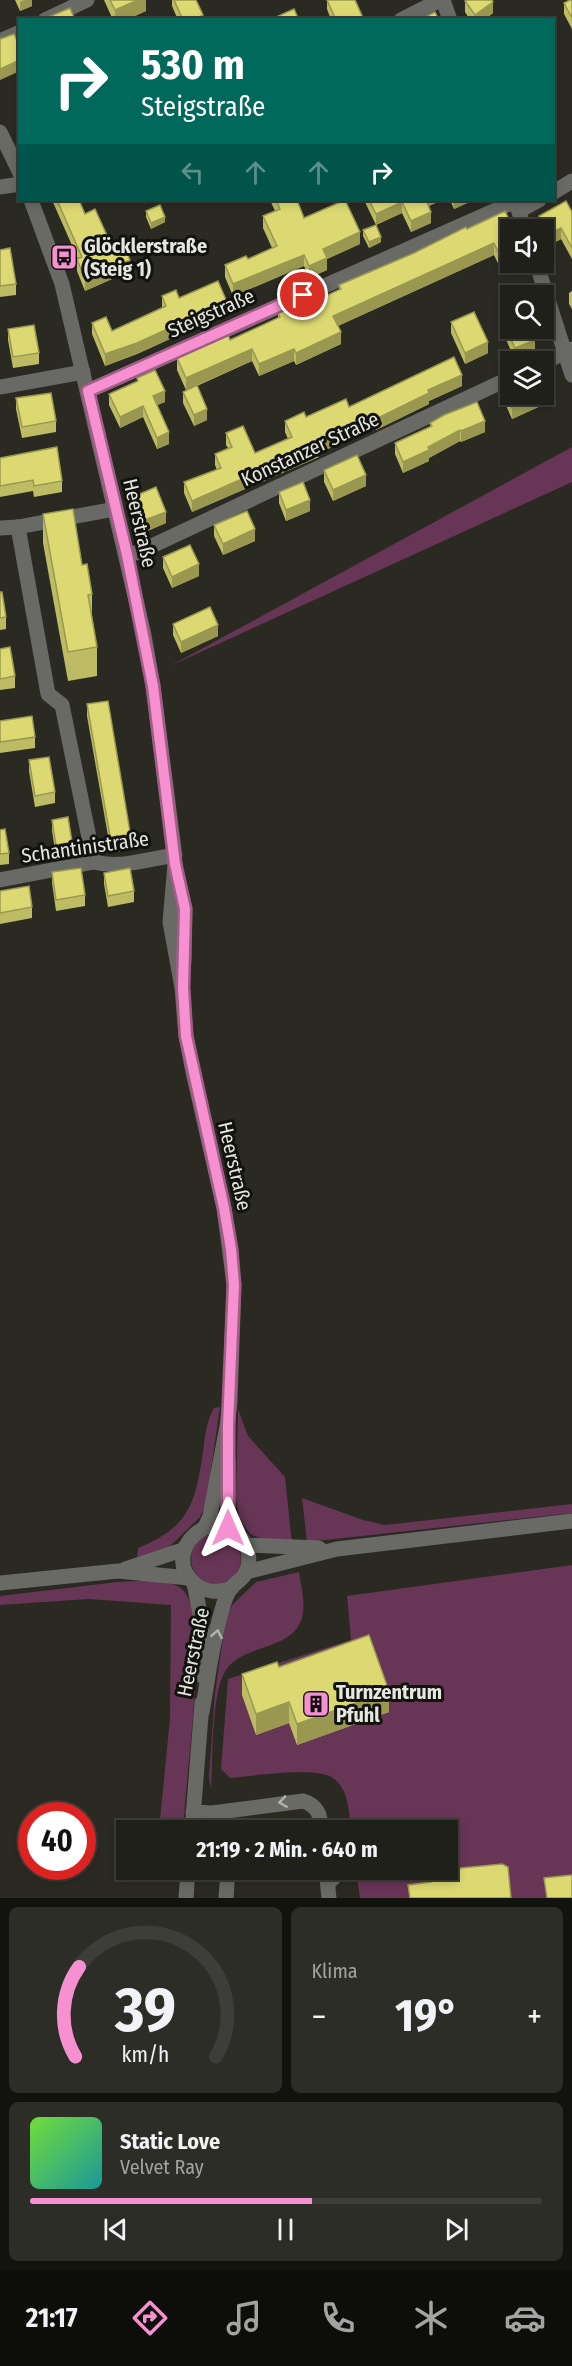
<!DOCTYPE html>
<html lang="de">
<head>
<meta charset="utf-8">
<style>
  :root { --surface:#20201a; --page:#2d2d27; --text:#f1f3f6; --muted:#a2a3a2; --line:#3d3e39; --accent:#f690d0 }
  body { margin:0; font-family:"Fira Sans Condensed",sans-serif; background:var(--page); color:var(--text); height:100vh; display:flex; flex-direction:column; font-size:22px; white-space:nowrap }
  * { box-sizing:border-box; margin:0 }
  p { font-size:20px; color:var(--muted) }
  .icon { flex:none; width:33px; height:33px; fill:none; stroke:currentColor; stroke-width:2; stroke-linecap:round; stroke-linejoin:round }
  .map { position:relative; height:1898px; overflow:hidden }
  .side { display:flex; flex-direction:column; gap:9px; padding:9px; background:#12120e; flex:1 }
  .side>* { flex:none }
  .banner { position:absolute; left:18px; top:18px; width:537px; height:183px; border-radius:0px; box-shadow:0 3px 9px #0003,0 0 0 2px var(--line); background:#00695c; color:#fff; overflow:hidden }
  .controls { position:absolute; left:500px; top:219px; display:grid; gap:12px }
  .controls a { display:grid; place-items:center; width:54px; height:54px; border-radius:0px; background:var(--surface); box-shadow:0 3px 9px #0003,0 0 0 2px var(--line); font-size:30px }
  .speed { position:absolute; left:18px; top:1802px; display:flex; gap:12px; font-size:30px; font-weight:700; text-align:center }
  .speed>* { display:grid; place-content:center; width:78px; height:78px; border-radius:50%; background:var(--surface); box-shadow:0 3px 9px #0003,0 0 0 2px var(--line); line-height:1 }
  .speed .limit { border:9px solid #d22; background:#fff; color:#111 }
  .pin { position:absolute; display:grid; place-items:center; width:51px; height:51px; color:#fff; margin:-26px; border:3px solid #fff; border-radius:50%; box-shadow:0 2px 6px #0007 }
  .me { position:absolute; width:66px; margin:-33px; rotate:0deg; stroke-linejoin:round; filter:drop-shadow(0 0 4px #0008) }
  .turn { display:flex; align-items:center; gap:21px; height:126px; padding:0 24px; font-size:27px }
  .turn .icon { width:78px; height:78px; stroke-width:2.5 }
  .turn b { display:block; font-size:42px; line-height:51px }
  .lanes { display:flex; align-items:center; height:57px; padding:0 24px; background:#0003; justify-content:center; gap:30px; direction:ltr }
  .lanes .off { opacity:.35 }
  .big { font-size:45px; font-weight:700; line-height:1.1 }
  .side .tile { flex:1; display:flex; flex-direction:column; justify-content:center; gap:9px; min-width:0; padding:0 21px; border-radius:9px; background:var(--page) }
  .side .dial { align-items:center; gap:0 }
  .dial svg { height:156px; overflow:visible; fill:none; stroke:var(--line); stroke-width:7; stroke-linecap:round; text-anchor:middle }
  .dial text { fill:var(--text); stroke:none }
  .song { display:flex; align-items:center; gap:18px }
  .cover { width:72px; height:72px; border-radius:9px; background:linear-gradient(135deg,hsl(100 70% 55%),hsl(180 70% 35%)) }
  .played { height:6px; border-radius:3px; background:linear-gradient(90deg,var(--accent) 55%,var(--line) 55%) }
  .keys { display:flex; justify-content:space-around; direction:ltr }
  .heat { display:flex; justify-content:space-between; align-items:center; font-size:33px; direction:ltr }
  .side .tiles { flex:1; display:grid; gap:9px; grid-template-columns:1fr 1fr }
  .tile:last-child { grid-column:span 2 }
  .trip { position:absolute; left:116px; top:1820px; width:342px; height:60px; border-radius:0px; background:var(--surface); box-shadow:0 3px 9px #0003,0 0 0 2px var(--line); font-weight:700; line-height:60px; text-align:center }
  .tabs { display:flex; height:96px; justify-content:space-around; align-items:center; background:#0d0d0a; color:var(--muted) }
  .tabs .icon { width:42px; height:42px }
  .tabs .selected { color:var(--accent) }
  .tabs b { font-size:27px; color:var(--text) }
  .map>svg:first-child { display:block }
</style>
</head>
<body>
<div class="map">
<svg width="572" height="1898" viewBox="0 0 572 1898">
  <rect width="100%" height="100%" fill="#2a2a22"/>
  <!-- green -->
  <g fill="#673555">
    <polygon points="572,447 572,482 170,666"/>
    <path d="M 220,1407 L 206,1504 L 200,1517 L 166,1550 L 137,1559 L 138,1548 C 189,1527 195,1505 203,1452 C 205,1436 206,1422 214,1408 Z"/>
    <polygon points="238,1409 248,1436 285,1477 292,1543 270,1542 250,1534 239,1518 236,1497"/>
    <polygon points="302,1498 363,1520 385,1525 572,1504 572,1513 307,1542"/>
    <circle cx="216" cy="1559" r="25"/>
    <path d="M 572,1565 L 572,1898 L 360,1898 L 356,1869 L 447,1869 L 447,1830 L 351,1830 C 349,1813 349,1789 333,1778 C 317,1766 252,1776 230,1778 L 221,1769 L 228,1679 L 351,1640 L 347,1596 Z"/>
    <path d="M 299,1572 C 301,1585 305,1601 303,1613 C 297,1652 245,1642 226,1670 C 211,1692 213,1760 211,1788 L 209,1777 L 215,1693 L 226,1616 L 233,1604 L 256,1582 Z"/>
    <path d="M 158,1580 C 169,1583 180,1584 186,1594 C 209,1629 185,1775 184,1822 L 180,1830 L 159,1830 L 170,1718 L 171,1605 L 88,1599 L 0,1605 L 0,1596 L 117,1582 Z"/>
  </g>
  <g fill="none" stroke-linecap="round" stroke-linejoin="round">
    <!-- minor -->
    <g stroke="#696965" stroke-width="15">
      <polyline points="443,0 450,20"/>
      <polyline points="45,20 87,0"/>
      <polyline points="401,20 440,0"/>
      <polyline points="0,41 20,32"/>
      <polyline points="0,132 20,173"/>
      <polyline points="0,187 20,184"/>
      <polyline points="554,192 572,181"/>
      <polyline points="31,200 62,284 144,635 153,686 174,849 175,864 170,922 182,988 186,1036 193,1072 224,1208 234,1285 230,1402 227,1426 210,1516 205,1527"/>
      <polyline points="515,200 525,230"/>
      <polyline points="519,211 539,200"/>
      <polyline points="536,262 572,375"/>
      <polyline points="543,363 572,349"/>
      <polyline points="0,387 83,372"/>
      <polyline points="88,391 516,201"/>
      <polyline points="18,527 48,694 62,705 94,862"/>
      <polyline points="0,528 18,527 115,509"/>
      <polyline points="127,555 139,552 510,378"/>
      <polyline points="178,879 185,909 184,962"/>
      <path d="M 0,880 L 94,862 C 120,869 149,859 175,855"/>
      <polyline points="228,1459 228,1528"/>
      <polyline points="246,1545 319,1548"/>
      <polyline points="125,1569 185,1549"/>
      <polyline points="246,1572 337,1549 572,1521"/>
      <polyline points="0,1583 118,1571 189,1578"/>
      <polyline points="194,1583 202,1624 202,1676"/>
      <path d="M 202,1712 C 208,1680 212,1644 221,1613 C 223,1605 227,1593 232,1587 C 239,1580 246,1577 248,1566 C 250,1557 248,1547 243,1540 C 214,1500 159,1552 194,1583 C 205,1593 219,1593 232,1588"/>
      <path d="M 193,1812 L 212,1813 L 303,1801 C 319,1806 320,1816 322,1830"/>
      <polyline points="192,1830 202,1703"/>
      <polyline points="326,1869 329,1898"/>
      <polyline points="424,1869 434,1869"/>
      <polyline points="328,1883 340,1872 375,1869"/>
      <polyline points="186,1898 188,1869"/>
      <polyline points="226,1898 228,1869"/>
    </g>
  </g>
  <!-- wall -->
  <g fill="#bdbb63">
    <polygon points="15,0 32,0 32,6 20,11"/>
    <polygon points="104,0 146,0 146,11 126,20 113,20"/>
    <polygon points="172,0 196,0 203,20 178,20 172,6"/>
    <polygon points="327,0 355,0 363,20 331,20 327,9"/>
    <polygon points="572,0 572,29 564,14 564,3"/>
    <polygon points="465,1 493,13 484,20 470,20 465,12"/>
    <polygon points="52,200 79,200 85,214 114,251 130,271 85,291 77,271 77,259 78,259"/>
    <polygon points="270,200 297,200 304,218 360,244 327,259 327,270 309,278 304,266 233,296 225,277 225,265 248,259 272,248 263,228 263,216 275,211"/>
    <polygon points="364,200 442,200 429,206 431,223 411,232 402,213 376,225 381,242 369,248 363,236 363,230 376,225"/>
    <polygon points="450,200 474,200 454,209"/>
    <polygon points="146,211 165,222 151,229 146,217"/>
    <polygon points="505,211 524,265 503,274 494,255 338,326 341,344 296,365 294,361 259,376 252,361 197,386 207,420 194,426 183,403 183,392 186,390 177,370 177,358 230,340 278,318 278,313 297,309 339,290 339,285 414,253"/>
    <polygon points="572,212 572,259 561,239 548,246 543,235 543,230 540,230 539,227 539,216"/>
    <polygon points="0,250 16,284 16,295 0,297"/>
    <polygon points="572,291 572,309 569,304 569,293"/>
    <polygon points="162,296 179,298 227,313 137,354 105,366 92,334 92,323 112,331 162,308"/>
    <polygon points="451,322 488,353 465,364 451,333"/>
    <polygon points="504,324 535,351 515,360 504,335"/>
    <polygon points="8,329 39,353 39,364 13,368 8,340"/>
    <polygon points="137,378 165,402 157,405 169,444 157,449 143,417 120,428 109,405 109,394 137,381"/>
    <polygon points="462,386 429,401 429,404 376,430 375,427 319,453 319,457 192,512 184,493 184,482 217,470 215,465 215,454 228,448 226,445 226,433 255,453 288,439 285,432 285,421 306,417 349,407"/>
    <polygon points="503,388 554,400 512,419 503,399"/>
    <polygon points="16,398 56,421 56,432 22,438 16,409"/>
    <polygon points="430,423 485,432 461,442 460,441 429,458 429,461 403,473 395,454 395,443 430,427"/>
    <polygon points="0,458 62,481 62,492 34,497 33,491 0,497"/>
    <polygon points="324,470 366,486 333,501 324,482"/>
    <polygon points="279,492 310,511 286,521 279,503"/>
    <polygon points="135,496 166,523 145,532 135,507"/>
    <polygon points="43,514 82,565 92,594 92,616 97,647 97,676 68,681 43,543"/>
    <polygon points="214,525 255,541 223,555 214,536"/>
    <polygon points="163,557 199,576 172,588 163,568"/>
    <polygon points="0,592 6,617 6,629 0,630"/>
    <polygon points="173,624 218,636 181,653 173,635"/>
    <polygon points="0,649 15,676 15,688 0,690"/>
    <polygon points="87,704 131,838 131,849 111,853 87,716"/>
    <polygon points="0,721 35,737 35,748 0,753"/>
    <polygon points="29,760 55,792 55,803 35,807 29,771"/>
    <polygon points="52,820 72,842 72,853 56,856 52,831"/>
    <polygon points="0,830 9,853 9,864 0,865"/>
    <polygon points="52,872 85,895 85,906 56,911 52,883"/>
    <polygon points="104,873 134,891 134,902 108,907 104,884"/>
    <polygon points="0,891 32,907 32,918 0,924"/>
    <polygon points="279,1667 389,1712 297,1745 289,1723 256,1735 242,1695 242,1674"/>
  </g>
  <!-- shaded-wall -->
  <g fill="#9a9850">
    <polygon points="24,0 32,0 32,6 20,11 20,2"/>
    <polygon points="138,0 146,0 146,11 126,20 115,20 115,10"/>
    <polygon points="493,2 493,13 484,20 475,20 475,15"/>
    <polygon points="203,15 203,20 194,20"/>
    <polygon points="20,60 20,71 0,80 0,69"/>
    <polygon points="424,200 442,200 424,208"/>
    <polygon points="454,200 474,200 454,209"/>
    <polygon points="402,202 402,213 376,225 376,214"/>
    <polygon points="431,212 431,223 411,232 411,221"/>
    <polygon points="165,217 165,222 151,229 151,223"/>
    <polygon points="561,228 561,239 548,246 548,234"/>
    <polygon points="360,232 360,244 327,259 327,270 309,278 309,266 323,249"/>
    <polygon points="381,237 381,242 369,248 369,242"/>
    <polygon points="494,243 494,255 333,328 333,316"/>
    <polygon points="304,255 304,266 233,296 233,284"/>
    <polygon points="510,259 510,262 524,262 524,265 503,274 503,262"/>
    <polygon points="130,260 130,271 85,291 85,280"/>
    <polygon points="227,302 227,313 137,354 105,366 105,354"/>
    <polygon points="341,332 341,344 296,365 296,353"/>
    <polygon points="535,340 535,351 515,360 515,348"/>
    <polygon points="488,342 488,353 465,364 465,353"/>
    <polygon points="252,349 252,361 186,390 186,378"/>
    <polygon points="294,349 294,361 259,376 259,364"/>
    <polygon points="462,375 462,386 429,401 429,404 376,430 376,419 428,390"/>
    <polygon points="554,389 554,400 512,419 512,408"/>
    <polygon points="165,391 165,402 153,407 153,396"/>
    <polygon points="143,406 143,417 120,428 120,417"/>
    <polygon points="207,409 207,420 194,426 194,415"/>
    <polygon points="375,416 375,427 319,453 319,457 192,512 192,501 317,442"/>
    <polygon points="485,421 485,432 461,442 461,431"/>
    <polygon points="460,430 460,441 429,458 429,461 403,473 403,462"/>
    <polygon points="169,432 169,444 157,449 157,438"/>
    <polygon points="366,475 366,486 333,501 333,490"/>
    <polygon points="310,500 310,511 286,521 286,510"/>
    <polygon points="166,512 166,523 145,532 145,520"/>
    <polygon points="255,529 255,541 223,555 223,544"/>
    <polygon points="199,564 199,576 172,588 172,577"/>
    <polygon points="218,625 218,636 181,653 181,642"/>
    <polygon points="389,1691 389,1712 297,1745 297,1724"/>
    <polygon points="289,1702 289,1723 256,1735 256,1714"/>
  </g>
  <!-- building -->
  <g fill="#dcd973" stroke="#9a9850" stroke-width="1.5">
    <polygon points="110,0 138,0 115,10"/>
    <polygon points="174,0 196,0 203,15 194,20 183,20"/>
    <polygon points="327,0 355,0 363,18 359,20 336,20"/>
    <polygon points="467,0 492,0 493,2 475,15 465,1"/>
    <polygon points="570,0 572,0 572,18 564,3"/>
    <polygon points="70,8 75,20 47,20 46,18"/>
    <polygon points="294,9 299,20 274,20 274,18"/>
    <polygon points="435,12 439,20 419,20"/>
    <polygon points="14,34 20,47 20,60 0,69 0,39"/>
    <polygon points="57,200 79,200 85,214 95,209 114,251 124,246 130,260 85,280 77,259 82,257"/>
    <polygon points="276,200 297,200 304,218 345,200 360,232 323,249 327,258 309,266 304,255 233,284 225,265 246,256 248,259 277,246 263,216 280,209"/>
    <polygon points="369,200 426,200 431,212 411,221 402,202 376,214"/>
    <polygon points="566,201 572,212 572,248 561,228 548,234 539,216"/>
    <polygon points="160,205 165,217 151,223 146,211"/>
    <polygon points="505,211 514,230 510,230 510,259 503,262 494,243 333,316 341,332 296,353 294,349 259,364 252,349 186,378 177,358 228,335 230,340 280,317 278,313 296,305 297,309 341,289 339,285 414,253 466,227 467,229"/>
    <polygon points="376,225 381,237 369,242 363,230"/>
    <polygon points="10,248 16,284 0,286 0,250"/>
    <polygon points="218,281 227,302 137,343 105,354 92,323 106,317 112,331 166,306 162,296 176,290 179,298"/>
    <polygon points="474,312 488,342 465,353 451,322"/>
    <polygon points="510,321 510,328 530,328 535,340 515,348 504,324"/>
    <polygon points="34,325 39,353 13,357 8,329"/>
    <polygon points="454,357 462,375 428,390 429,393 376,419 375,416 317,442 319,445 192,501 184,482 221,468 215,454 232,447 226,433 243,426 255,453 292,437 285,421 304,412 306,417 346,399 349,407"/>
    <polygon points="545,369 554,389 543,394 543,370"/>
    <polygon points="155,370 165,391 153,396 169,432 157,438 143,406 120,417 109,394 138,381 137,378"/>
    <polygon points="197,385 207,409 194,415 183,392"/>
    <polygon points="510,385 510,394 542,394 512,408 503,388"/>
    <polygon points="51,393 56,421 22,427 16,398"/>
    <polygon points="477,402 485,421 461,431 460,430 428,447 429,450 403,462 395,443 432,426 430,423 444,415"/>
    <polygon points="57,447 62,481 34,486 33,480 0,486 0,458"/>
    <polygon points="357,455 366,475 333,490 324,470"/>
    <polygon points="303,482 310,500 286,510 279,492"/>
    <polygon points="156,487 166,512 145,520 135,496"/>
    <polygon points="73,509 82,565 87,564 92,594 88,595 97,647 68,652 43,514"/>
    <polygon points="247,511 255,529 223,544 214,525"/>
    <polygon points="190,545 199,564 172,577 163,557"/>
    <polygon points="0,592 2,592 6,617 0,618"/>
    <polygon points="210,607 218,625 181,642 173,624"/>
    <polygon points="10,647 15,676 0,679 0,649"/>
    <polygon points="108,701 131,838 111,842 87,704"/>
    <polygon points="32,716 35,737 0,742 0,721"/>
    <polygon points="49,757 55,792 35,796 29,760"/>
    <polygon points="68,817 72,842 56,845 52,820"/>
    <polygon points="5,829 9,853 0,854 0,830"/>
    <polygon points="81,868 85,895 56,900 52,872"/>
    <polygon points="130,868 134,891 108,896 104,873"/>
    <polygon points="29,886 32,907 0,913 0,891"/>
    <polygon points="369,1635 389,1691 297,1724 289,1702 256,1714 242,1674 277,1662 279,1667"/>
    <polygon points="502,1864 508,1867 511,1898 410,1898 408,1885 431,1882 441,1870"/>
    <polygon points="572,1875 572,1898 547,1898 544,1878"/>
  </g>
  <!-- one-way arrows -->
  <defs><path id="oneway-chevron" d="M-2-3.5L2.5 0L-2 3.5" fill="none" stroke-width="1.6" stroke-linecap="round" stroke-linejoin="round" transform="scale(1.5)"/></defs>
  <g stroke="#b5b5af">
    <use href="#oneway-chevron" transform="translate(217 1634) rotate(-79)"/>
    <use href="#oneway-chevron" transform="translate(283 1802) rotate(172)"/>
  </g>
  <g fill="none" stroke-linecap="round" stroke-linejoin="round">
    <defs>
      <polyline id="route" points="228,1528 228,1426 234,1285 231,1249 224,1208 186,1036 183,988 185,909 175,864 153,686 127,555 88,391 303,295"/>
    </defs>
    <!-- route casing -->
    <use href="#route" stroke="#a05e87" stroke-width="15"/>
    <!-- route -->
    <use href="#route" stroke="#f690d0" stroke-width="10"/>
  </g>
  <!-- icons -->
  <defs>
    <symbol id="bus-square" viewBox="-11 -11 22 22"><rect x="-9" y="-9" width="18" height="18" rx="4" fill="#f690d0" stroke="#12120f"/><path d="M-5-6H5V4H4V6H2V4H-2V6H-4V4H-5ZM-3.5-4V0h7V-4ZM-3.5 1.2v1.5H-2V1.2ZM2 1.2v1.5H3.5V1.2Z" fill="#111"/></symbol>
    <symbol id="building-square" viewBox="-11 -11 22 22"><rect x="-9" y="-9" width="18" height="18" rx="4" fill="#f690d0" stroke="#12120f"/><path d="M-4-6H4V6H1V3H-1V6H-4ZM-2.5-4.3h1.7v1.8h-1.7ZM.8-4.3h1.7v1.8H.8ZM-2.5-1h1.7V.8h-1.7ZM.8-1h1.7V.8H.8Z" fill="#111"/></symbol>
  </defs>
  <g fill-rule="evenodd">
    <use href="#bus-square" x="49" y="242" width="30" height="30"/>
    <use href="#building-square" x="301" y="1689" width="30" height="30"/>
  </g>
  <g text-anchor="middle" stroke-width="6" stroke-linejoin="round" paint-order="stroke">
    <!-- poi labels -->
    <g font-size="20" font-weight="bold" fill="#e7e7e1" stroke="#12120f" text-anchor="start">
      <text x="84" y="253">Glöcklerstraße<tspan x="84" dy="23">(Steig 1)</tspan></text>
      <text x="336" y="1699">Turnzentrum<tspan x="336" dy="23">Pfuhl</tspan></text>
    </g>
    <!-- street labels -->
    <g font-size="20" fill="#e7e7e1" stroke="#12120f">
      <text transform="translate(211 313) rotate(-24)" y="7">Steigstraße</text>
      <text transform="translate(310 449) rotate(-25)" y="7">Konstanzer Straße</text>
      <text transform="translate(140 523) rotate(77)" y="7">Heerstraße</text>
      <text transform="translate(85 847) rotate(-8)" y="7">Schantinistraße</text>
      <text transform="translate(235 1166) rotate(77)" y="7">Heerstraße</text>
      <text transform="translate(193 1652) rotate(-78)" y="7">Heerstraße</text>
    </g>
  </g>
</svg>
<div class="controls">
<a><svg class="icon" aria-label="sound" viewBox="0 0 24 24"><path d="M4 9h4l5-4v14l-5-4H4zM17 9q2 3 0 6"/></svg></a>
<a><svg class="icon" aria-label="search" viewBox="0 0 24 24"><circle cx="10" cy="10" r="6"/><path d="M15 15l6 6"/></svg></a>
<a><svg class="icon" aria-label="layers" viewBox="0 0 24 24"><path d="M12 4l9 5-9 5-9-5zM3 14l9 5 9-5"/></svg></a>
</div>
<div class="speed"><div class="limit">40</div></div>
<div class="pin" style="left:303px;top:295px;background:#d93025"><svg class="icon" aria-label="arrive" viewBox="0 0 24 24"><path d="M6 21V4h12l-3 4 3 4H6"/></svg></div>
<svg class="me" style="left:228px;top:1528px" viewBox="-20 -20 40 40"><path d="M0-17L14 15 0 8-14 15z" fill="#f690d0" stroke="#fff" stroke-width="4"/></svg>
<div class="trip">21:19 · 2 Min. · 640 m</div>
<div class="banner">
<div class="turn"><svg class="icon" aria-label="right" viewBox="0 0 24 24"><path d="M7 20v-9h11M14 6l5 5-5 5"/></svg><div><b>530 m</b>Steigstraße</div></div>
<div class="lanes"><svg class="icon off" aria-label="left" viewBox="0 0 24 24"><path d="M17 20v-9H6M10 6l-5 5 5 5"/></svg><svg class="icon off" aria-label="ahead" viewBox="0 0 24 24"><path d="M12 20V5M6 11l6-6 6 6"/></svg><svg class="icon off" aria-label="ahead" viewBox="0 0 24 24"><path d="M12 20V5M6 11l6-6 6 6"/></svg><svg class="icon" aria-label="right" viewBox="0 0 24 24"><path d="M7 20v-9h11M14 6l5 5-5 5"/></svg></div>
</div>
</div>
<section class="side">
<div class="tiles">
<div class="tile dial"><svg viewBox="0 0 100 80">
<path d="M14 69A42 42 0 1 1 86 69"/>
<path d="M14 69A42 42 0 0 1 16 23" stroke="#f690d0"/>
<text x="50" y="56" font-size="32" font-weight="700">39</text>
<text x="50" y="72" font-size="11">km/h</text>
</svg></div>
<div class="tile"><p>Klima</p>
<div class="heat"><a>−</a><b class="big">19°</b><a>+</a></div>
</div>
<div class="tile">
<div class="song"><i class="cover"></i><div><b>Static Love</b><p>Velvet Ray</p></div></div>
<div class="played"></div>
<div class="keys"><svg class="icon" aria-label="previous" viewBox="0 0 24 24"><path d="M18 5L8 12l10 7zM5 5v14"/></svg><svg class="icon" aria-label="pause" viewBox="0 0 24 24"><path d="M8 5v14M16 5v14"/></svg><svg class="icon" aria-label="next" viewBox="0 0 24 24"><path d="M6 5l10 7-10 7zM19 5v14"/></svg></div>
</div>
</div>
</section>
<nav class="tabs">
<b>21:17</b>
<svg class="icon selected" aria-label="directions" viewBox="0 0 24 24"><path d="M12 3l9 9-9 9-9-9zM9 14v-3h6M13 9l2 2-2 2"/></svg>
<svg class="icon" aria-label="music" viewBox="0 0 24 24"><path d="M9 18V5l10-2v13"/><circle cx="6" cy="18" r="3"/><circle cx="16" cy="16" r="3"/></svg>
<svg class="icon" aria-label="phone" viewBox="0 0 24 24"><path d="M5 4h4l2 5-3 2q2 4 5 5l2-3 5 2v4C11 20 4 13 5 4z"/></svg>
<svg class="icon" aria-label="climate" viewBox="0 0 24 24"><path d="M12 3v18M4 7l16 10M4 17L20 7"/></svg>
<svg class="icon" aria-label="car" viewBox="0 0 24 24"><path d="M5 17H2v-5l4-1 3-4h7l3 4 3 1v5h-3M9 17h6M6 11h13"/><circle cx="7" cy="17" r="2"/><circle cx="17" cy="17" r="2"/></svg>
</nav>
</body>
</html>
